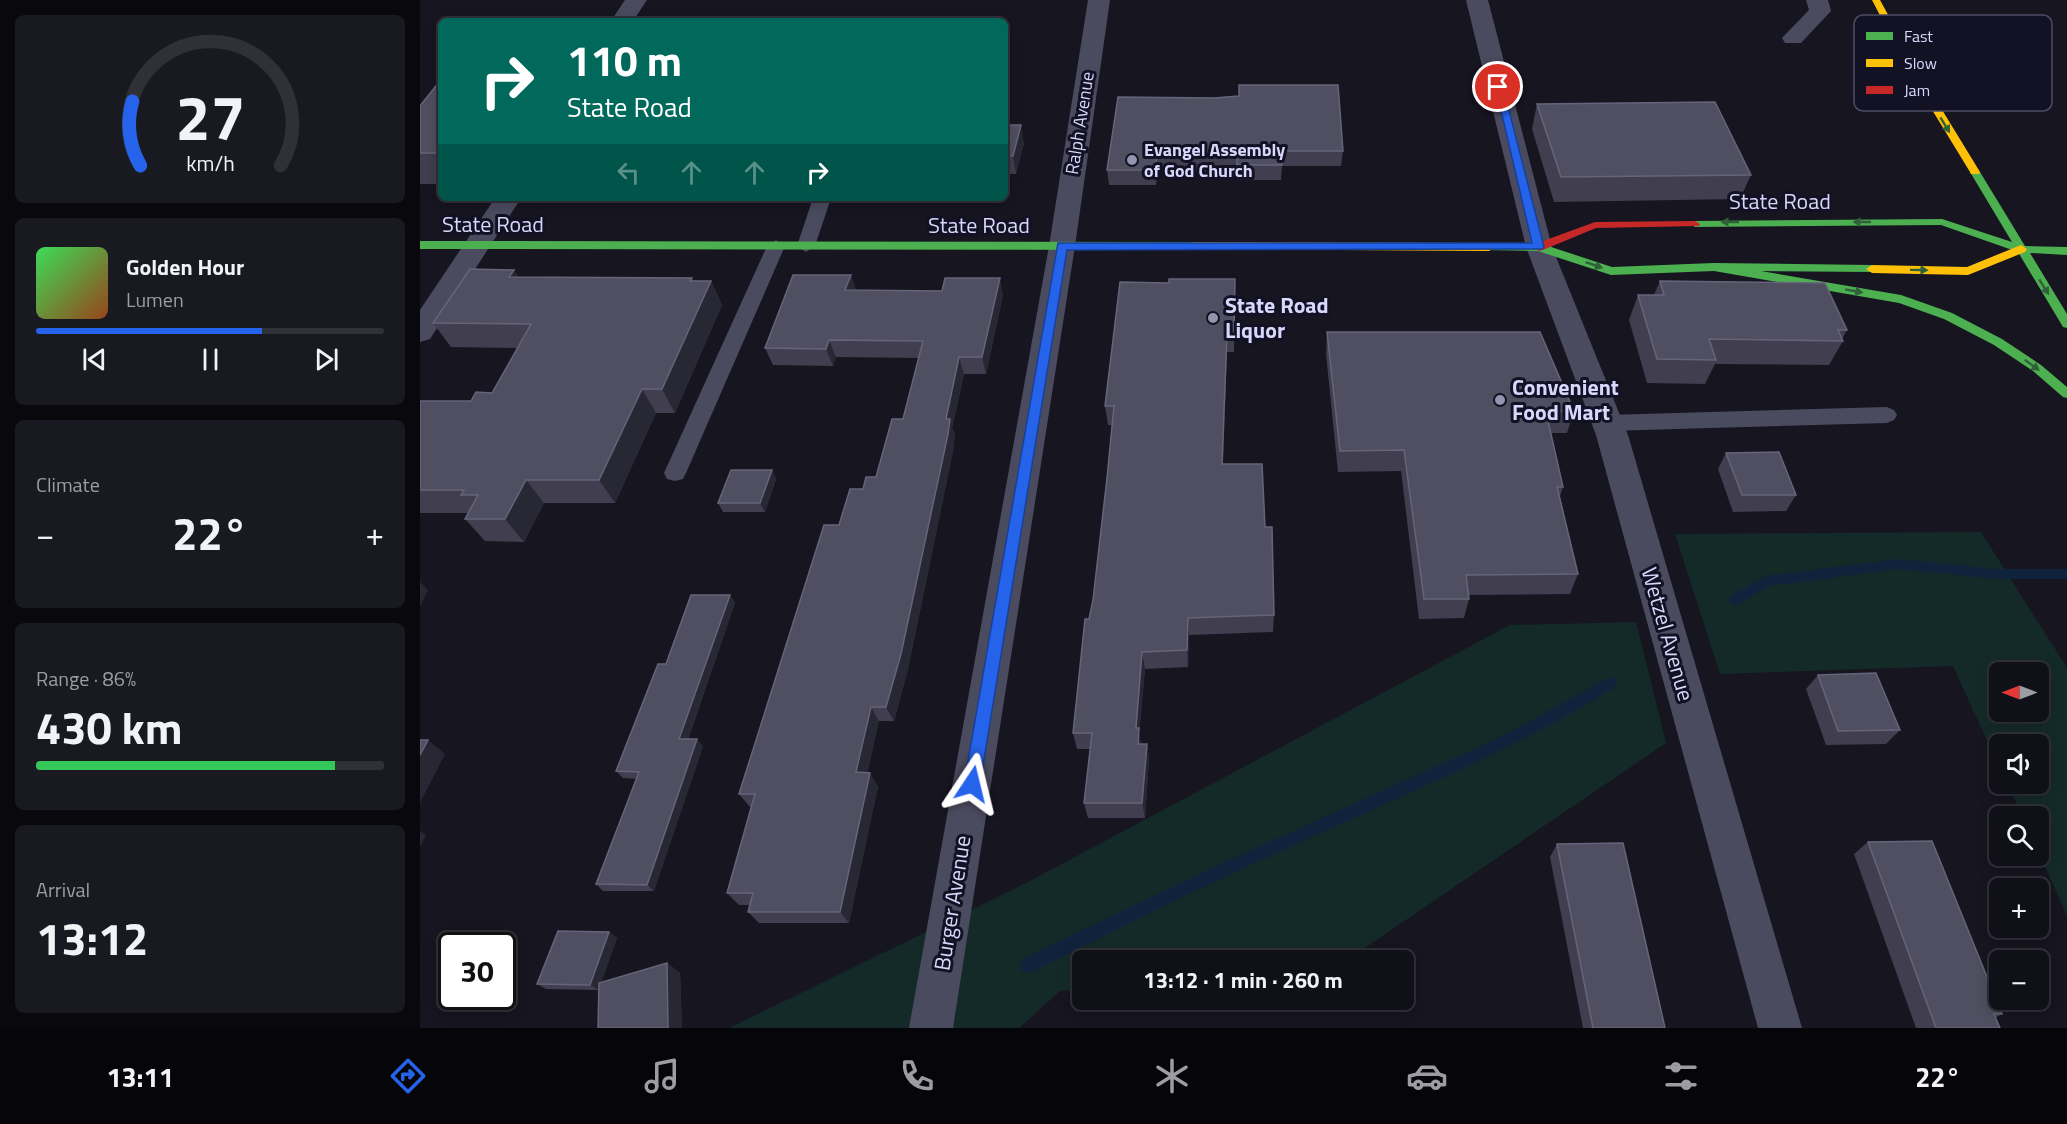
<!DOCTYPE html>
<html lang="en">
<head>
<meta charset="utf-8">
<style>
  :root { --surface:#101018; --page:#191921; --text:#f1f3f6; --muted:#9c9da2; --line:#303037; --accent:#2563eb }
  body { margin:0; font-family:"Titillium Web",sans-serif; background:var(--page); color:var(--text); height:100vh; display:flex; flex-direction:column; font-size:22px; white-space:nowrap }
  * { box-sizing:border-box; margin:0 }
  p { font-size:20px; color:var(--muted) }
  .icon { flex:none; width:33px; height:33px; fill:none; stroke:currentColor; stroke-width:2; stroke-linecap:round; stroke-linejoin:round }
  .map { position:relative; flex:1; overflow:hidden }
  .sheet { display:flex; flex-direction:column; gap:15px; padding:15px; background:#09090d; width:420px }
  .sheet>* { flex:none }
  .guide { position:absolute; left:18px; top:18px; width:570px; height:183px; border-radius:9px; box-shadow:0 3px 15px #0003,0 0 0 2px var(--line); background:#00695c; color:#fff; overflow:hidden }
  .needle { width:39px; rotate:270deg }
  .tools { position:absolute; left:1569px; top:662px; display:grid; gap:12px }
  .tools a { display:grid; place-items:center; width:60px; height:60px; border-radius:9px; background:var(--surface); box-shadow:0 3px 15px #0003,0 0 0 2px var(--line); font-size:30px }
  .speed { position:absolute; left:18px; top:932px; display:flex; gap:12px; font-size:30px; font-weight:700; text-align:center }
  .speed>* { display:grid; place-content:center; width:78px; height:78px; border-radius:50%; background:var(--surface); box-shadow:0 3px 15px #0003,0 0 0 2px var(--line); line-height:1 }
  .speed .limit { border:3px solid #111; border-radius:9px; background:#fff; color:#111 }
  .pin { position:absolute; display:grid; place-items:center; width:51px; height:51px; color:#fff; margin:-26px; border:3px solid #fff; border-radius:50%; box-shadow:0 2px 6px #0007 }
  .me { position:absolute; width:66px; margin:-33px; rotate:10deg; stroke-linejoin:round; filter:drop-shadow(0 0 4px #0008) }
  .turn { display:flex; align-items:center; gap:21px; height:126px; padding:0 30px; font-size:27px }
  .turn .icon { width:78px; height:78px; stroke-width:2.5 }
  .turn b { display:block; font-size:42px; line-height:51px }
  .lanes { display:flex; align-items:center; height:57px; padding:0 30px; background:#0003; justify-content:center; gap:30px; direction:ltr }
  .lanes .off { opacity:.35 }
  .big { font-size:45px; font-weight:700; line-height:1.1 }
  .sheet .widget { flex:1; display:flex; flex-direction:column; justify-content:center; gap:9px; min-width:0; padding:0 21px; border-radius:9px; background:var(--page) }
  .sheet .dial { align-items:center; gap:0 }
  .dial svg { height:156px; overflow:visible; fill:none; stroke:var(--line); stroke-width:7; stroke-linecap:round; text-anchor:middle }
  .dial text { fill:var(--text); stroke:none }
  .song { display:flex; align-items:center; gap:18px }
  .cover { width:72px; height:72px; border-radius:9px; background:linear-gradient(135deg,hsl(130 70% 55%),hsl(20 70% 35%)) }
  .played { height:6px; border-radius:3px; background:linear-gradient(90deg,var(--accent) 65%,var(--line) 65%) }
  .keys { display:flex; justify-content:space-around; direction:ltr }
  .heat { display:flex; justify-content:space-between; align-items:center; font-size:33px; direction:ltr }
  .charge { height:9px; border-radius:4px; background:linear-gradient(90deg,#34c759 86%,var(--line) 0) }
  .trip { position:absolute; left:652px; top:950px; width:342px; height:60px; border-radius:9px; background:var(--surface); box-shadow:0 3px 15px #0003,0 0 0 2px var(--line); font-weight:700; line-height:60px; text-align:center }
  .tab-bar { display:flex; height:96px; justify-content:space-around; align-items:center; background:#06060a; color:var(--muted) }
  .tab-bar .icon { width:42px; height:42px }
  .tab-bar .active { color:var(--accent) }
  .tab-bar b { font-size:27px; color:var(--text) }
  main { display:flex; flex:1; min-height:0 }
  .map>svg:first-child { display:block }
</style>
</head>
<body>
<main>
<section class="sheet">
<div class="widget dial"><svg viewBox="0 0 100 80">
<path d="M14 69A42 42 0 1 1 86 69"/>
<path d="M14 69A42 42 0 0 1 10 36" stroke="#2563eb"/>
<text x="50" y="56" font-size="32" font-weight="700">27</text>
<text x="50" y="72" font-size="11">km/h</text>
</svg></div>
<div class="widget">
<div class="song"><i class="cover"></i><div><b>Golden Hour</b><p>Lumen</p></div></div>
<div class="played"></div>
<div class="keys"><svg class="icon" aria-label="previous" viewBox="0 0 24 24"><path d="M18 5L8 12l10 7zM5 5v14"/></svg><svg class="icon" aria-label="pause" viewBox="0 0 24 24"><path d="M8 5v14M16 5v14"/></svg><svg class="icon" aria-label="next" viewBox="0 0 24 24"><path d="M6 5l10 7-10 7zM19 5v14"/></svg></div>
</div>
<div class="widget"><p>Climate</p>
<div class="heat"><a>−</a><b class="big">22°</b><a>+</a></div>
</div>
<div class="widget"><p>Range · 86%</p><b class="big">430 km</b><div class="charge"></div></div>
<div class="widget"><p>Arrival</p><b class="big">13:12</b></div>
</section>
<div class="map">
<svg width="1647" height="1028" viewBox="0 0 1647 1028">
  <rect width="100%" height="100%" fill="#161520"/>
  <!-- green -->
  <g fill="#142a29" fill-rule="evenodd">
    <path d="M 1561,532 L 1647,668 L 1647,916 L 1619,853 L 1618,816 L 1602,816 L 1587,783 L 1618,783 L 1618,744 L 1580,744 L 1579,767 L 1533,666 L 1300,674 L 1255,534 ZM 1580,672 L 1618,672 L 1618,711 L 1580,711 Z"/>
    <polygon points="1216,622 1246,743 927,960 663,960 663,990 640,991 599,1028 309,1028 606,883 1090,625"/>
  </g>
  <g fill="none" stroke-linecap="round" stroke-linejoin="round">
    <!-- stream -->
    <g fill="#10233c" fill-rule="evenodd">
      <polygon points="1479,559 1576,569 1647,569 1647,579 1576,579 1479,569 1348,586 1319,604 1315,605 1311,604 1309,600 1311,596 1345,576"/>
      <path d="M 1190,677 L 1195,679 L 1197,683 L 1195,687 C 1094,750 984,795 876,844 C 788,884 700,927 614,971 L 608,973 L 602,971 L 600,965 L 602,959 L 790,869 L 1083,736 Z"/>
    </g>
    <!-- lane -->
    <g fill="#4b4b5f" fill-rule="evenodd">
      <polygon points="393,198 411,198 395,246 386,252 377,246"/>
      <polygon points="356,240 365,246 266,473 263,479 255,481 247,479 244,473 347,246"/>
      <polygon points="1467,407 1474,410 1477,415 1474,420 1467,423 1187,431 1180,429 1176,423 1180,417 1187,415"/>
    </g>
    <!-- street -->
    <g fill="#4b4b5f" fill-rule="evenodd">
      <polygon points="205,0 227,0 213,21 191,21"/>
      <polygon points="668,0 690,0 655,246 533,1028 489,1028 629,246"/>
      <polygon points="1046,0 1068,0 1132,247 1208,435 1382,1028 1338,1028 1176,435 1106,247"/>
      <polygon points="1386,0 1408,0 1411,11 1381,43 1365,43 1362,38 1389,10"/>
      <polygon points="75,198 101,198 10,339 0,342 0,310"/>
    </g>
    <!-- fast -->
    <g fill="#4caf50" fill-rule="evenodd">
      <polygon points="1555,169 1560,172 1605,246 1647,247 1647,255 1610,253 1647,314 1647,328 1643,327 1598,252 1521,225 1275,227 1270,224 1275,221 1522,219 1592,242 1550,172"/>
      <polygon points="0,241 772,242 778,246 772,250 0,249"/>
      <polygon points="1069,243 1119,243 1192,267 1294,263 1452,265 1458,269 1456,272 1341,271 1481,295 1532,313 1582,339 1621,365 1647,387 1647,398 1643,397 1613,371 1574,345 1524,319 1479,303 1294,271 1191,275 1118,251 1065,250 1063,247"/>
    </g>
    <!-- slow -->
    <g fill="#ffc107" fill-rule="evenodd">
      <polygon points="1452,0 1460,0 1502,77 1560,172 1559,174 1551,174 1550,172 1492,77"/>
      <polygon points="772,242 1069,243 1075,247 1069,251 768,249 766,246"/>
      <polygon points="1601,245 1607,249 1605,252 1548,275 1452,273 1446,269 1452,265 1547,267"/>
    </g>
    <!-- jam -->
    <polygon fill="#c62828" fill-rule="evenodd" points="1275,221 1280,224 1279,226 1176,228 1123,250 1119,251 1113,247 1115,244 1175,222"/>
  </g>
  <!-- wall -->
  <g fill="#403e4f">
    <polygon points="21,82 21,184 0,184 0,106"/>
    <polygon points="698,97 923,151 921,166 862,166 861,180 817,180 817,172 738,172 736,185 689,185 687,170"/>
    <polygon points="1117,104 1331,175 1320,199 1134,202 1112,129"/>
    <polygon points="585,125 604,143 596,174 585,174"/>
    <polygon points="431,275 436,291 583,295 566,374 544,374 532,428 535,435 533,451 488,669 474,721 459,721 447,773 458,786 429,923 339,923 328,912 330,905 319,905 307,893 331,807 330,807 319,794 419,525 443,489 456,477 483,419 499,358 416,357 413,366 353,365 345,348"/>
    <polygon points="99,277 291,281 302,305 255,413 236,413 195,503 124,503 104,542 65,541 45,519 48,513 0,513 0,401 51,401 72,393 98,348 31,347 13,323"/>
    <polygon points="1240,281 1427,330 1422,339 1423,341 1409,365 1295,364 1285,384 1227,383 1209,320 1218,295 1234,295"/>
    <polygon points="749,283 815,299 814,352 807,352 803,464 845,527 854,615 853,632 769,635 768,667 725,669 719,734 721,744 727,744 729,759 725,818 668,818 664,803 670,749 657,749 653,733 669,619 673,600 687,478 692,425 688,425 685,406"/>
    <polygon points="907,332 1154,411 1147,433 1131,433 1143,487 1140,496 1158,574 1150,594 1049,595 1049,599 1044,618 999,619 981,471 918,472 906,354"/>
    <polygon points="1306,453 1376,495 1366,511 1313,512 1298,469"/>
    <polygon points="352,470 356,479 345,512 303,512 298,503"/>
    <polygon points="310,595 315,603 268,739 283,746 234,891 183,891 176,884 217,779 203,778 196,771 246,664"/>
    <polygon points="1398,675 1480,730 1466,744 1406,745 1386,689"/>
    <polygon points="1448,842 1582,1014 1575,1018 1580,1028 1496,1028 1434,854"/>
    <polygon points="1137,844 1245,1028 1163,1028 1130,857"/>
    <polygon points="189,932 197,938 181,982 247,963 260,973 262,1028 178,1028 178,990 126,989 117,984"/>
  </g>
  <!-- shaded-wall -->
  <g fill="#282734">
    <polygon points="601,125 604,143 596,174 593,156"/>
    <polygon points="737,157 738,172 736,185 735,170"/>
    <polygon points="94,270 110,294 89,277"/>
    <polygon points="431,275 437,292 425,290"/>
    <polygon points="272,278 282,300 291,281 302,305 255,413 242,389 270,281"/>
    <polygon points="580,278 583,295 566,374 562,357"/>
    <polygon points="807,333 807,352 802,482 802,464"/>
    <polygon points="409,340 416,357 413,366 406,349"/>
    <polygon points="539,357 544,374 532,428 535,435 533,451 488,669 474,721 466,707"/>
    <polygon points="222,389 236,413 195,503 179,480"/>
    <polygon points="352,470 356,479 345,512 340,503"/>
    <polygon points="106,480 124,503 104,542 85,519"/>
    <polygon points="0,582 8,590 0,607"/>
    <polygon points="310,595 315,603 265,746 259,739"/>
    <polygon points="768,618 769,635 768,667 767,650"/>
    <polygon points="722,652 725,669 719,734 721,744 720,759 716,728"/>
    <polygon points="451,707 459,721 445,785 436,772"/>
    <polygon points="277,739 283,746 234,891 227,885"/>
    <polygon points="8,740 25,754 0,803 0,755"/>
    <polygon points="727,744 729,759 725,818 722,803"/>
    <polygon points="450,773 458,786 429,923 420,912"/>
    <polygon points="0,831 6,835 0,847"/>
    <polygon points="189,932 197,938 179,990 170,985"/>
    <polygon points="247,963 260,973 262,1028 248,1028"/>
  </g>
  <!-- building -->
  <g fill="#504f61" stroke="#66647a" stroke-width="1.5">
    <polygon points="19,82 21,82 21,153 0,153 0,106"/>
    <polygon points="819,85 918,85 923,151 861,151 862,165 817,165 817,157 737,157 735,170 687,170 698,97 794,98 819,96"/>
    <polygon points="1295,102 1331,175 1141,177 1117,104"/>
    <polygon points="585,125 601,125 593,156 585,156"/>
    <polygon points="50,269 94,270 89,277 272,278 270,281 291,281 242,389 222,389 179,480 106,480 85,519 45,519 58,495 41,495 44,490 0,490 0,401 51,401 56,392 72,393 111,324 13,323"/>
    <polygon points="373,275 431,275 425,290 522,291 525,278 580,278 562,357 539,357 526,419 530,419 528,434 481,654 466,707 451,707 436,772 450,773 420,912 328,912 333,893 307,893 335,794 319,794 404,525 419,525 430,489 443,489 446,477 456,477 472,419 483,419 503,341 409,340 406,349 345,348"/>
    <polygon points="749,279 815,279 814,333 807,333 802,464 842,464 845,527 852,527 854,615 768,618 767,650 722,652 716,728 719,728 718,744 727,744 722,803 664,803 672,733 653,733 665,619 669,619 673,600 687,478 694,406 685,406 700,282 749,283"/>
    <polygon points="1240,281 1405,283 1427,330 1418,330 1423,341 1289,339 1296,360 1237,359 1218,295 1244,295"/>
    <polygon points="907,332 1120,332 1154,411 1126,412 1143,487 1137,487 1158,574 1046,575 1049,599 1004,599 984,450 920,451"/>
    <polygon points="1359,452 1376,495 1322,495 1306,453"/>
    <polygon points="311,470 352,470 340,503 298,503"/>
    <polygon points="271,595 310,595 259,739 277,739 227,885 176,884 219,772 196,771 238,664 246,664"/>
    <polygon points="1456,673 1480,730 1418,731 1398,675"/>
    <polygon points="0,740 8,740 0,755"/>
    <polygon points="1512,841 1582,1014 1574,1014 1580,1028 1516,1028 1448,842"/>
    <polygon points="1203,843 1245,1028 1173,1028 1137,844"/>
    <polygon points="138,931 189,932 170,985 117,984"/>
    <polygon points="247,963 248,1028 178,1028 179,983"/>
  </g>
  <!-- one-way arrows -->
  <defs><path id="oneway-solid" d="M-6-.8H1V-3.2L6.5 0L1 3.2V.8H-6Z" transform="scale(1.5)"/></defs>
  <g fill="#30603a">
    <use href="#oneway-solid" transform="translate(1525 125) rotate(59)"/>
    <use href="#oneway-solid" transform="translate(1310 222) rotate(180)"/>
    <use href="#oneway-solid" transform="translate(1442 222) rotate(180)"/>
    <use href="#oneway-solid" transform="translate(1174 265) rotate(19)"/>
    <use href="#oneway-solid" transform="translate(1499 270) rotate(1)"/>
    <use href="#oneway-solid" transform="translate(1624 287) rotate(58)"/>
    <use href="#oneway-solid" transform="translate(1434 291) rotate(10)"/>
    <use href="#oneway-solid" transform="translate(1612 365) rotate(36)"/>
  </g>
  <!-- route -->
  <polygon fill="#2563eb" stroke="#184099" stroke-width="1.5" points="1075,85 1083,87 1124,247 1122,249 647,250 560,784 558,790 552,792 546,790 544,784 638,243 1112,243"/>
  <!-- markers -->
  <g fill="#9593ae" stroke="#131124" stroke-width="2">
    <circle cx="712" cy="160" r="6"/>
    <circle cx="793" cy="318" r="6"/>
    <circle cx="1080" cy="400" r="6"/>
  </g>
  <g text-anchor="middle" stroke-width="6" stroke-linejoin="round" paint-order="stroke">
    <!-- far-street labels -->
    <g font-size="18" fill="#d9d7fb" stroke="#131124">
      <text transform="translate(660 123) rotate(-81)" y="6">Ralph Avenue</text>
    </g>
    <!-- far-poi labels -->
    <g font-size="18" font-weight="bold" fill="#d9d7fb" stroke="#131124" text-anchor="start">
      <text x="724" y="156">Evangel Assembly<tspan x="724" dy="21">of God Church</tspan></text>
    </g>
    <!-- street labels -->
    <g font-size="22" fill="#d9d7fb" stroke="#131124">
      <text x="1360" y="209">State Road</text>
      <text x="73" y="232">State Road</text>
      <text x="559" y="233">State Road</text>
      <text transform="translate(1248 634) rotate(74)" y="8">Wetzel Avenue</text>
      <text transform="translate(532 903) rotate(-81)" y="8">Burger Avenue</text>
    </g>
    <!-- poi labels -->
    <g font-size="22" font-weight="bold" fill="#d9d7fb" stroke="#131124" text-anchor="start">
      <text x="805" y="313">State Road<tspan x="805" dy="25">Liquor</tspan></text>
      <text x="1092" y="395">Convenient<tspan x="1092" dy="25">Food Mart</tspan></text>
    </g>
  </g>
  <!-- legend -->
  <rect x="1434" y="15" width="198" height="96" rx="9" fill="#131124" stroke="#4e4c64" stroke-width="1.5"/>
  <rect x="1446" y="32" width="27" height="8" fill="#4caf50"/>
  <rect x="1446" y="59" width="27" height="8" fill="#ffc107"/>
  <rect x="1446" y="86" width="27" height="8" fill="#c62828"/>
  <g font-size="16" fill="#d9d7fb">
    <text x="1484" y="42">Fast</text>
    <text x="1484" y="69">Slow</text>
    <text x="1484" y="96">Jam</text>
  </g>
</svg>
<div class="tools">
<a><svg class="needle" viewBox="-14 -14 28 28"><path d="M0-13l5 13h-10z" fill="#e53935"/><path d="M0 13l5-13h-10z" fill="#9c9da2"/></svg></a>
<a><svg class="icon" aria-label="sound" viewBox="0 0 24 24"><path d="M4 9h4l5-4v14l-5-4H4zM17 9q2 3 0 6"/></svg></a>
<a><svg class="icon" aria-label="search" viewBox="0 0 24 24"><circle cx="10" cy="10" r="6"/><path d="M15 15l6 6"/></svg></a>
<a>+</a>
<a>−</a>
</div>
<div class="speed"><div class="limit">30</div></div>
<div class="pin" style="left:1078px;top:87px;background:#d93025"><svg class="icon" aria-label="arrive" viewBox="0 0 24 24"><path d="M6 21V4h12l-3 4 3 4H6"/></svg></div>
<svg class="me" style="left:552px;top:784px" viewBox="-20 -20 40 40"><path d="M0-17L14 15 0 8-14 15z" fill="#2563eb" stroke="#fff" stroke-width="4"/></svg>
<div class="trip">13:12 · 1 min · 260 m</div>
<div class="guide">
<div class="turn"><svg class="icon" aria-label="right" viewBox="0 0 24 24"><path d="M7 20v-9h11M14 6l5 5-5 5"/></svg><div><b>110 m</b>State Road</div></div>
<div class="lanes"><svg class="icon off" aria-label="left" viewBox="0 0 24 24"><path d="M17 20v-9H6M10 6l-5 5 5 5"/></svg><svg class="icon off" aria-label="ahead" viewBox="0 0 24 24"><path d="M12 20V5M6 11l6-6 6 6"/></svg><svg class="icon off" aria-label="ahead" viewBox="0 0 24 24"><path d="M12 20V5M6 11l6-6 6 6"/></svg><svg class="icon" aria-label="right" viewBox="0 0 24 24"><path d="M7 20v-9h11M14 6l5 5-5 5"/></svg></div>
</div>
</div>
</main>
<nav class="tab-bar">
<b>13:11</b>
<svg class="icon active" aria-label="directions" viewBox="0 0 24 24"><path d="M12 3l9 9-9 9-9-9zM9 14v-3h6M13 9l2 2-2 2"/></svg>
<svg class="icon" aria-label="music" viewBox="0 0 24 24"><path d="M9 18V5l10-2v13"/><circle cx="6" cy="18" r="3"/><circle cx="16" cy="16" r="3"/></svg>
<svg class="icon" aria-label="phone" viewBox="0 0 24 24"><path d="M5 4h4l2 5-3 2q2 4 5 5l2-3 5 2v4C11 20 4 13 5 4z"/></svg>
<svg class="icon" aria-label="climate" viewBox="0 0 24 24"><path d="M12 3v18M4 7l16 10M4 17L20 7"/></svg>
<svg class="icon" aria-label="car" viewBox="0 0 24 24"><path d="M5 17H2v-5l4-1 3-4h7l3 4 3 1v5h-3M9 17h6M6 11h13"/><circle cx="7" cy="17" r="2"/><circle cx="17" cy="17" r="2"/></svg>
<svg class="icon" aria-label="filters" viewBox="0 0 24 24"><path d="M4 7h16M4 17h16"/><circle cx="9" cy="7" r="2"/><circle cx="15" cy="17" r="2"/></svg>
<b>22°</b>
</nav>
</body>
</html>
